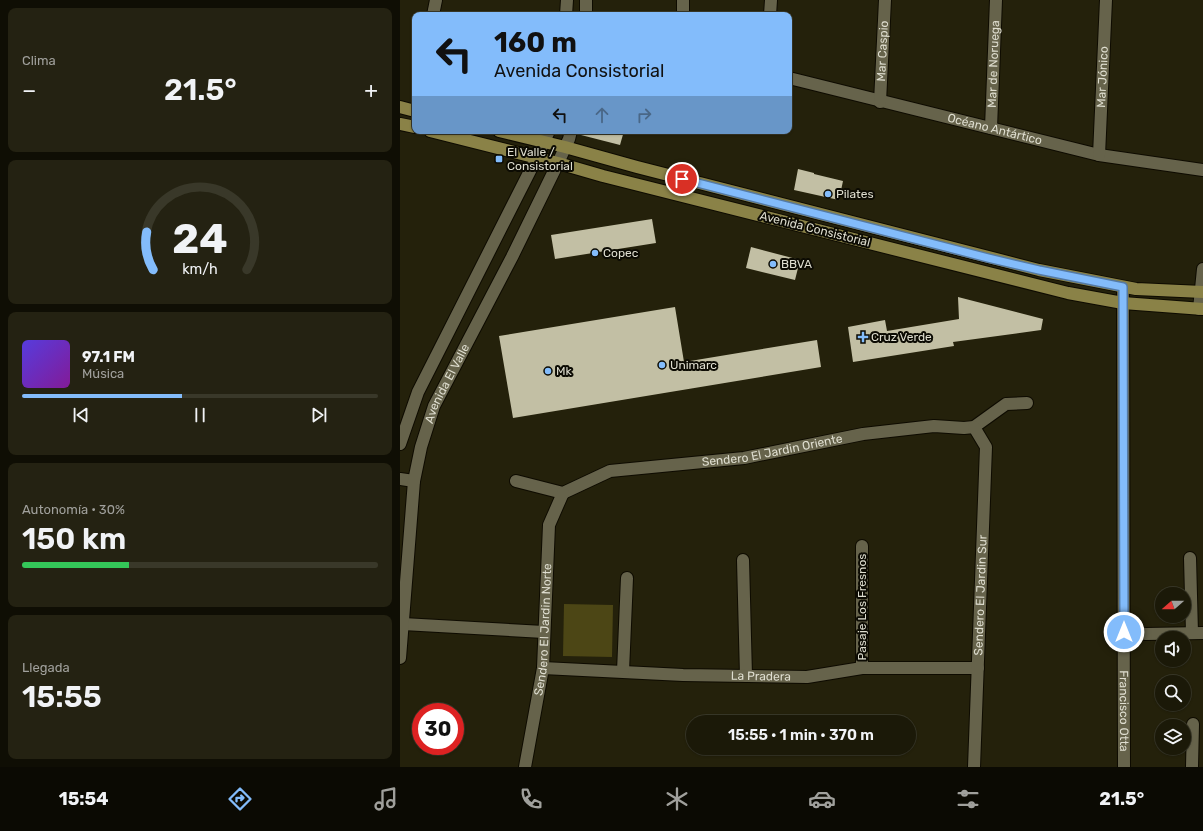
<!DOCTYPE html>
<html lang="es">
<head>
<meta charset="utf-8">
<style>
  :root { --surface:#1b1908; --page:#242212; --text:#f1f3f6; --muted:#a0a09c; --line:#393829; --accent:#83bcfb }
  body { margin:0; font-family:Rubik,sans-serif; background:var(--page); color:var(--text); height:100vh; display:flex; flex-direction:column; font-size:15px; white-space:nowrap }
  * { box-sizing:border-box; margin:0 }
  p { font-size:13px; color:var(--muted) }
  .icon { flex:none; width:22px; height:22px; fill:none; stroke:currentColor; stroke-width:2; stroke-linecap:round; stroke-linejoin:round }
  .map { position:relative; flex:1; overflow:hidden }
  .drawer { display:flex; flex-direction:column; gap:8px; padding:8px; background:#0f0e04; width:400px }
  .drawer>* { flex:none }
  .guide { position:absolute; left:12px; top:12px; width:380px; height:122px; border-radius:8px; box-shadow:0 1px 3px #0004,0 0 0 1px var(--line); background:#83bcfb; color:#111; overflow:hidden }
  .needle { width:26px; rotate:250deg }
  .buttons { position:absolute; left:755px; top:587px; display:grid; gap:8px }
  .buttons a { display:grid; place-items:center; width:36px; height:36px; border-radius:50%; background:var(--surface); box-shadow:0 1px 3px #0004,0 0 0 1px var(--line); font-size:20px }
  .speed { position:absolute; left:12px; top:703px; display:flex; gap:8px; font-size:20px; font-weight:700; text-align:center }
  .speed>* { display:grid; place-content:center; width:52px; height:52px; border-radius:50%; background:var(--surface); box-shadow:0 1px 3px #0004,0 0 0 1px var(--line); line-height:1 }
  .speed .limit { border:6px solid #d22; background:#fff; color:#111 }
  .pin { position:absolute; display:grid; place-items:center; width:34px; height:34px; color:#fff; margin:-17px; border:2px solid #fff; border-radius:50%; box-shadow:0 1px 4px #0007 }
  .me { position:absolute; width:44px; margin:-22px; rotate:0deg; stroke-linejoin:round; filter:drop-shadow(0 0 3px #0008) }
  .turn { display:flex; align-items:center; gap:14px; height:84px; padding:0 16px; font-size:18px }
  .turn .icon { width:52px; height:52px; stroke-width:2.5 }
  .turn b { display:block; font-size:28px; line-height:34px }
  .lanes { display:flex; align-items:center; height:38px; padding:0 16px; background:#0003; justify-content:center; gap:20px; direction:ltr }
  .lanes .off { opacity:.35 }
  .big { font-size:30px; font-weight:600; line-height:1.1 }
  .drawer .widget { flex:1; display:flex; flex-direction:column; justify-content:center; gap:6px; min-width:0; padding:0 14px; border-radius:8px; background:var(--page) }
  .drawer .dial { align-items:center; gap:0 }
  .dial svg { height:104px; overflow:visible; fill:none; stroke:var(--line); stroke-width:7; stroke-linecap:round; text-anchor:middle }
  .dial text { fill:var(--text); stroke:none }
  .song { display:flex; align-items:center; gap:12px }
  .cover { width:48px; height:48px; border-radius:6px; background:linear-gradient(135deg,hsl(250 70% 55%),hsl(290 70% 35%)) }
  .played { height:4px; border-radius:2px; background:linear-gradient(90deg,var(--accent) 45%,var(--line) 45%) }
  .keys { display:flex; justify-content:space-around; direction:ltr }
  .heat { display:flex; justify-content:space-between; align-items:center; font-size:22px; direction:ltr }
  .charge { height:6px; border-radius:3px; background:linear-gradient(90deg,#34c759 30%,var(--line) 0) }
  .trip { position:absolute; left:286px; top:715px; width:230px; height:40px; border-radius:20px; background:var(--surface); box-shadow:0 1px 3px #0004,0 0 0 1px var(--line); font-weight:600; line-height:40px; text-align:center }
  .menu { display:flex; height:64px; justify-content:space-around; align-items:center; background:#0b0a03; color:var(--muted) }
  .menu .icon { width:28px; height:28px }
  .menu .selected { color:var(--accent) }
  .menu b { font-size:18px; color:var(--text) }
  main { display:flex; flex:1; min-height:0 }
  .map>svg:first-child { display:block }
</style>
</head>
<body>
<main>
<section class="drawer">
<div class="widget"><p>Clima</p>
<div class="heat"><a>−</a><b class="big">21.5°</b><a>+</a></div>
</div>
<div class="widget dial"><svg viewBox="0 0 100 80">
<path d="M14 69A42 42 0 1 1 86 69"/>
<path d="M14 69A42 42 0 0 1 9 40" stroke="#83bcfb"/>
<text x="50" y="56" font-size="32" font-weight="700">24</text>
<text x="50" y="72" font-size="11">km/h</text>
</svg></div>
<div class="widget">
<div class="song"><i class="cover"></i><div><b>97.1 FM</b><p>Música</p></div></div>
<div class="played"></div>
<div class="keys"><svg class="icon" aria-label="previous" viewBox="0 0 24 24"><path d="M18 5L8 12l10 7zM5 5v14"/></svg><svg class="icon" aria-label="pause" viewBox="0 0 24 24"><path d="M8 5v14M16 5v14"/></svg><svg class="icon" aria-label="next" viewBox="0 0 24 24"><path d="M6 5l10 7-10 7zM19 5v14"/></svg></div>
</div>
<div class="widget"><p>Autonomía · 30%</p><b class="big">150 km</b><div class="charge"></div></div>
<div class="widget"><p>Llegada</p><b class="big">15:55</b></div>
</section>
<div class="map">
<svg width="803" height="767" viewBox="0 0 803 767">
  <rect width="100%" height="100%" fill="#24210b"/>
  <!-- green -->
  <polygon fill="#4c4615" points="164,604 213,605 212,657 163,656"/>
  <!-- building -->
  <g fill="#c2bfa4">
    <polygon points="181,131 224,131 220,145 181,135"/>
    <polygon points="398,169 414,173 414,174 443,181 439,200 394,190"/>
    <polygon points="252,219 256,243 155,259 151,235"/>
    <polygon points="351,247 400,260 395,280 346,268"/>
    <polygon points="558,297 643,319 641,330 553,342 554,346 453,362 448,327 485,320 487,331 559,319"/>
    <polygon points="275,307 284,362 417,340 421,367 113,418 99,336"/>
  </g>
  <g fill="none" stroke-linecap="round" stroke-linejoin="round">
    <defs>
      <g id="minor">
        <polyline points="283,0 283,15"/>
        <polyline points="33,15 36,0"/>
        <polyline points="166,15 167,0"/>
        <polyline points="186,15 186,0"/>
        <polyline points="370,15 371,0"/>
        <path id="s1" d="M 389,78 L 699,155 L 803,170"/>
        <path id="s2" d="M 480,102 L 485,0"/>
        <path id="s3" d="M 591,128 L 596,0"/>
        <path id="s4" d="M 699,155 L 706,0"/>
        <path id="s5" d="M 723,287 L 724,767"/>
        <polyline points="799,309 803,269"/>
        <polyline points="0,444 18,392 137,157 149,131"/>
        <polyline points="0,479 14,481"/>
        <path id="s6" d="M 116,481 L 163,493 L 210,471 L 344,458 L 463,434 L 534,426 L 564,428 L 574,427 L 606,404 L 627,403"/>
        <polyline points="790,558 792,633"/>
        <polyline points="343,560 346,676"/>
        <polyline points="3,624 144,632"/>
        <polyline points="724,632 746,634 803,633"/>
        <path id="s7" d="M 0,658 L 14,481 L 21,447 L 34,406 L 112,257 L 158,163 L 169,139 L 171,131"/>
        <path id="s8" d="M 143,668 L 283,675 L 407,677 L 462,668 L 578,668"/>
        <polyline points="462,668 462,546"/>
        <polyline points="223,671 227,578"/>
        <path id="s9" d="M 125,767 L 143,668 L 149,525 L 163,493"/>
        <path id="s10" d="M 574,767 L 586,447 L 574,427"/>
        <polyline points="792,767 793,724"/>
      </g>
      <g id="major">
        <polyline points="0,107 15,111"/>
        <polyline points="0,124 15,127"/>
        <polyline points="30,131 158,163 203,176 668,293 723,303 803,309"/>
        <polyline points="99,131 165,147 237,167 639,270 736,289 803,292"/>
      </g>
    </defs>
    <!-- minor casing -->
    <use href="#minor" stroke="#0e0b00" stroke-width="14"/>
    <!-- major casing -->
    <use href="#major" stroke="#0e0b00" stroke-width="14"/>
    <!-- minor -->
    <use href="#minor" stroke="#66634b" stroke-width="12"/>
    <!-- major -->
    <use href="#major" stroke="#8a8247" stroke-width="12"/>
  </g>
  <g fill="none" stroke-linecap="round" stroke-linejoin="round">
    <defs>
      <polyline id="route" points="282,179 588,258 639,270 723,287 724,632"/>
    </defs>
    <!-- route casing -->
    <use href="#route" stroke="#557aa3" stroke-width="10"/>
    <!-- route -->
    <use href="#route" stroke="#83bcfb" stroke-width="7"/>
  </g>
  <!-- markers -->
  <g fill="#83bcfb" stroke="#0c0b03" stroke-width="1.5">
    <rect x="95" y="155" width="8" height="8" rx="2"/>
    <circle cx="428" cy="194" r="4"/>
    <circle cx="195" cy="253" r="4"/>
    <circle cx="373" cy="264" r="4"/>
    <path d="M461 331h4v4h4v4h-4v4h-4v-4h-4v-4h4z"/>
    <circle cx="262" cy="365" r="4"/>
    <circle cx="148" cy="371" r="4"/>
  </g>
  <g text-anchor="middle" stroke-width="4" stroke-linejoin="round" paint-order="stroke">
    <!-- street labels -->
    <g font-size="12" fill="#dfded0" stroke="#0c0b03">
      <text dy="4" stroke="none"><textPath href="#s2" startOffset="51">Mar Caspio</textPath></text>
      <text dy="4" stroke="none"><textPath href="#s3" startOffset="64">Mar de Noruega</textPath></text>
      <text dy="4" stroke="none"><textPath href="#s4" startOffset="78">Mar Jónico</textPath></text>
      <text dy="4" stroke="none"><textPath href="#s1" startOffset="212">Océano Antártico</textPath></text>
      <text transform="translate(415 229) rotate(14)" y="4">Avenida Consistorial</text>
      <text dy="4" stroke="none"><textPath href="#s7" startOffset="281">Avenida El Valle</textPath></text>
      <text dy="4" stroke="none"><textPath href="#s6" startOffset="264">Sendero El Jardin Oriente</textPath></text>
      <text dy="4" stroke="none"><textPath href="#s10" startOffset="172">Sendero El Jardin Sur</textPath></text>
      <text transform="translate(462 607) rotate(-90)" y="4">Pasaje Los Fresnos</text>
      <text dy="4" stroke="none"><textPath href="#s9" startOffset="139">Sendero El Jardin Norte</textPath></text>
      <text dy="4" stroke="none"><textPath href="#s8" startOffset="218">La Pradera</textPath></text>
      <text dy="4" stroke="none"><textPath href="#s5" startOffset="424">Francisco Otta</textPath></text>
    </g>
    <!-- poi labels -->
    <g font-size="12" fill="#dfded0" stroke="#0c0b03" text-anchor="start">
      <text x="107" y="156">El Valle /<tspan x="107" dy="14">Consistorial</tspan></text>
      <text x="436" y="198">Pilates</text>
      <text x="203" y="257">Copec</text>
      <text x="381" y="268">BBVA</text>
      <text x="471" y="341">Cruz Verde</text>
      <text x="270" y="369">Unimarc</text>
      <text x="156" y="375">Mk</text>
    </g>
  </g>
</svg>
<div class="buttons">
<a><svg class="needle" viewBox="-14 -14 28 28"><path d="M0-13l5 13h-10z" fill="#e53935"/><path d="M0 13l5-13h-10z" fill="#a0a09c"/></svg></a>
<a><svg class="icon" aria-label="sound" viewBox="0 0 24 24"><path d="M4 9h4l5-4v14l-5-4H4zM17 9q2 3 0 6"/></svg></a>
<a><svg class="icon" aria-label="search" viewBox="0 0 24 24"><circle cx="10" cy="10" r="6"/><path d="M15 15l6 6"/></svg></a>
<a><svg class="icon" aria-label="layers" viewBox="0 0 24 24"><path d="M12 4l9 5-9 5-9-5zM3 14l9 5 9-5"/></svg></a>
</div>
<div class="speed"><div class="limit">30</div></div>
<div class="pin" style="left:282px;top:179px;background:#d93025"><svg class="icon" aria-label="arrive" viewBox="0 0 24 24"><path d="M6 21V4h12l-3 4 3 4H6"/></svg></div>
<svg class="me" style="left:724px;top:632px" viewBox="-20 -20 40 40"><circle r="17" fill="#83bcfb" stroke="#fff" stroke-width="3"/><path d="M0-11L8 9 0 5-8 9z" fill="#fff"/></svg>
<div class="trip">15:55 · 1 min · 370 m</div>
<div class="guide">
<div class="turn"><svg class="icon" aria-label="left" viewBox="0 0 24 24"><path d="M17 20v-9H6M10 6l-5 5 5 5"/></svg><div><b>160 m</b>Avenida Consistorial</div></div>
<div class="lanes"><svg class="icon" aria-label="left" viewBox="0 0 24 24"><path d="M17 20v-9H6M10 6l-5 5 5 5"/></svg><svg class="icon off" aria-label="ahead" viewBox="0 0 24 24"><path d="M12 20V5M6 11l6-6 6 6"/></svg><svg class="icon off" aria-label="right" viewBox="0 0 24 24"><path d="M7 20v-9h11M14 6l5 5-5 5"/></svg></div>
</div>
</div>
</main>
<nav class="menu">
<b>15:54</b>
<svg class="icon selected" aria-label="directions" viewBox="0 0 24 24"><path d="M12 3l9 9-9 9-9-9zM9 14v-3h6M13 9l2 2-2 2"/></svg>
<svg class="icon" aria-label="music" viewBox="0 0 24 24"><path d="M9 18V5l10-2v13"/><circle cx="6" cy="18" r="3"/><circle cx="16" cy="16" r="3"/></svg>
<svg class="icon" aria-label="phone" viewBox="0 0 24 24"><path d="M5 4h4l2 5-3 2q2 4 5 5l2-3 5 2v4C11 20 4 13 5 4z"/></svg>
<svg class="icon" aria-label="climate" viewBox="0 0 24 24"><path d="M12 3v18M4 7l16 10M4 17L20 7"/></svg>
<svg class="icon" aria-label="car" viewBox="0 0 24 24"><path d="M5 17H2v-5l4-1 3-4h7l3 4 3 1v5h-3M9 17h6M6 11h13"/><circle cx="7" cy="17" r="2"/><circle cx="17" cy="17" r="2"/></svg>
<svg class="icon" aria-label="filters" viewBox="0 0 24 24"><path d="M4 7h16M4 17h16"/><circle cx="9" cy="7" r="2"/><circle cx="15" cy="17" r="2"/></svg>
<b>21.5°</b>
</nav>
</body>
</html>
